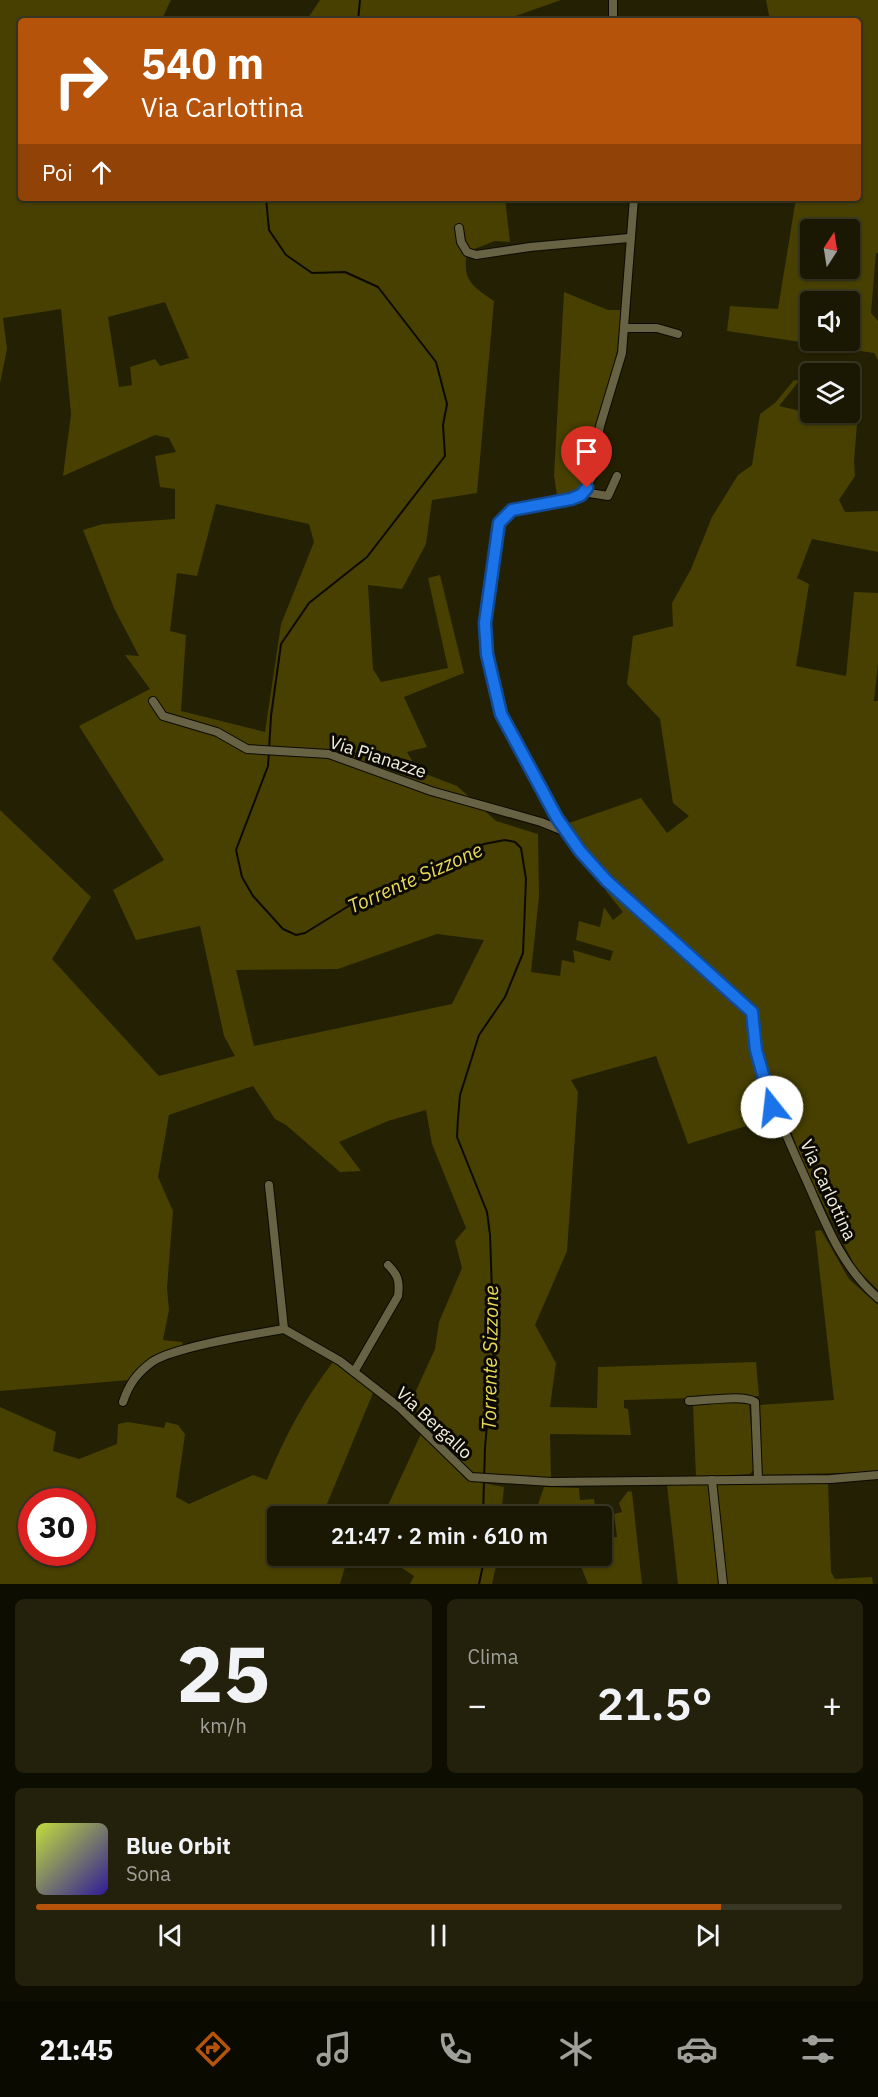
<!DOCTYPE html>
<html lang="it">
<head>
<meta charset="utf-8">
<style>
  :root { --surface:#1a1802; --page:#23210c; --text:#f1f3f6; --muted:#9fa099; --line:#383724; --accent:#b45309 }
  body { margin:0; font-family:"IBM Plex Sans",sans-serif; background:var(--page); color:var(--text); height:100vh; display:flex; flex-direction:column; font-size:22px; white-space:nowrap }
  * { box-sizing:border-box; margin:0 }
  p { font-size:20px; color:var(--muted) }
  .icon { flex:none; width:33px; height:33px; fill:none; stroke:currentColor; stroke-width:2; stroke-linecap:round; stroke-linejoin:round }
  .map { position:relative; height:1584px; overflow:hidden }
  .side { display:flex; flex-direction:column; gap:15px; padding:15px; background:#0e0d01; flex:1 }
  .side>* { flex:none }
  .guide { position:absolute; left:18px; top:18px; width:843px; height:183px; border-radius:6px; box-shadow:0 2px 4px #0004,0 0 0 2px var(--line); background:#b45309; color:#fff; overflow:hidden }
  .needle { width:39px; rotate:12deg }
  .buttons { position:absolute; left:800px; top:219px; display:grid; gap:12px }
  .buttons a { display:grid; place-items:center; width:60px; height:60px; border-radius:6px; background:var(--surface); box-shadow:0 2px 4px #0004,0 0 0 2px var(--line); font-size:30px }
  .speed { position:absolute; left:18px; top:1488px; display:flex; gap:12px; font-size:30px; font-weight:700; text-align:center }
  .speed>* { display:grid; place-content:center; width:78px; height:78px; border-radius:50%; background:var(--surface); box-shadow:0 2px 4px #0004,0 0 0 2px var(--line); line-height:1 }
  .speed .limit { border:9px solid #d22; background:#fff; color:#111 }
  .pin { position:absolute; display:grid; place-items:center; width:51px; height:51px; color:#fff; margin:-62px -26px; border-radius:50% 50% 50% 0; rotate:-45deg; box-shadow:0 0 6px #0007 }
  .pin .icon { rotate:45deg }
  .me { position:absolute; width:66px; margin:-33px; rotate:344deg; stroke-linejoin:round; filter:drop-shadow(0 0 4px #0008) }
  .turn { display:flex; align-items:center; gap:21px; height:126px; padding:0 24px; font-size:27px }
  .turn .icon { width:78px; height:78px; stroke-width:2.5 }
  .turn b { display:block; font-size:42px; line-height:51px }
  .then { display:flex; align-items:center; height:57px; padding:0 24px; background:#0003; gap:12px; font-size:22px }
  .big { font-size:45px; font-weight:600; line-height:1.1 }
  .side .tile { flex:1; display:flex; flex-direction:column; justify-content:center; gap:9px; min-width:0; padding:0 21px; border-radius:9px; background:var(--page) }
  .side .dial { align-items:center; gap:0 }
  .dial b { font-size:78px; line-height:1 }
  .song { display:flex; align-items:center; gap:18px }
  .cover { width:72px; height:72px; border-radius:9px; background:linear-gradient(135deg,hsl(70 70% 55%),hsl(250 70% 35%)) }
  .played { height:6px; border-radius:3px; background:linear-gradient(90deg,var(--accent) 85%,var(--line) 85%) }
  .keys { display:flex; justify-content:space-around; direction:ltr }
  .heat { display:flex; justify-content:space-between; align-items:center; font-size:33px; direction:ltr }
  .side .tiles { flex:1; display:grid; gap:15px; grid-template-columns:1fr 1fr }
  .tile:last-child { grid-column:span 2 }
  .trip { position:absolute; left:267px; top:1506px; width:345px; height:60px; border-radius:6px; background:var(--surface); box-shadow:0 2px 4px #0004,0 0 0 2px var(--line); font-weight:600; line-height:60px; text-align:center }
  .dock { display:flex; height:96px; justify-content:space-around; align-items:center; background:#0a0a01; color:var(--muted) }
  .dock .icon { width:42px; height:42px }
  .dock .active { color:var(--accent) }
  .dock b { font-size:27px; color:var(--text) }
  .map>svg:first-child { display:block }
</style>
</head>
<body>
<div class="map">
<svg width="878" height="1584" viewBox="0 0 878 1584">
  <rect width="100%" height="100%" fill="#232003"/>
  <!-- green -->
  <g fill="#474001" fill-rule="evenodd">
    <path d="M 0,0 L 171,0 L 161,21 L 21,21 L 21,198 L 505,198 L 510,242 L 495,241 L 467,252 C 462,280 472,286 494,301 L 477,493 L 432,500 L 426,544 L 402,589 L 368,585 L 373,669 L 381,682 L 448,668 L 428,578 L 440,575 L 464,673 L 404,697 L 427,747 L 407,752 L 418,771 L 457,786 L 496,821 L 538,834 L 539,897 L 531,972 L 560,976 L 562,960 L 575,963 L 573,950 L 610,961 L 613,951 L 576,940 L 579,921 L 600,927 L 604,907 L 613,920 L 623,912 L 606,891 L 609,886 L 712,977 L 748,1013 L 751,1046 L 769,1119 L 688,1144 L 656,1056 L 571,1080 L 578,1092 L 567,1251 L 535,1325 L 556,1363 L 550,1407 L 597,1408 L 598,1367 L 756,1362 L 759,1396 L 624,1400 L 624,1408 L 628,1409 L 631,1435 L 550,1434 L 551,1478 L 473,1473 L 402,1406 L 414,1395 L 435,1349 L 439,1322 L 462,1268 L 455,1241 L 466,1228 L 432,1144 L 426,1110 L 388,1121 L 339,1142 L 361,1171 L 340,1172 L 286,1125 L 275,1119 L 253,1086 L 169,1115 L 158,1177 L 173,1211 L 167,1288 L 169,1310 L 163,1340 L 182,1342 L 184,1348 L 172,1351 L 129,1380 L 0,1391 L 0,810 L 91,897 L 52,959 L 159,1076 L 235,1056 L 224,1036 L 200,926 L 136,940 L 113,890 L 164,860 L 79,726 L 150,689 L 125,655 L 139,656 L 114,608 L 83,530 L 103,524 L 175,519 L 175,489 L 160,487 L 155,456 L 176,452 L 169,438 L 155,435 L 63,476 L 71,414 L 61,309 L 3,318 L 7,349 L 0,383 ZM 165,302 L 189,358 L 160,366 L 155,359 L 130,367 L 132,385 L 119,387 L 108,317 ZM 216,504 L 309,524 L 314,542 L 281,624 L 265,732 L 181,711 L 186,635 L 170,631 L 177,573 L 197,576 ZM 437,934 L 484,940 L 452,1004 L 254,1046 L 236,970 L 338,969 Z"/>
    <polygon points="320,0 561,0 502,21 306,21"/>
    <path d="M 766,0 L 878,0 L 878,253 L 876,253 L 871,313 L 878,321 L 878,360 L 874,353 L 727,331 L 730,306 L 778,309 L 796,198 L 858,198 L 858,21 L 770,21 ZM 810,230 L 849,230 L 849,268 L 810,268 ZM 810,302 L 849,302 L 849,340 L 810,340 Z"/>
    <polygon points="564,292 608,310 626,310 587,488 558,502 554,476"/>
    <polygon points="794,380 799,381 779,406 857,424 854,461 855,476 839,500 845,512 878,511 878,552 812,539 797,578 809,584 796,666 846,676 854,592 878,593 878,663 874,701 878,701 878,1290 856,1268 805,1169 764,1056 756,1013 622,892 580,846 566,824 641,798 667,833 689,816 673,803 660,719 627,684 633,636 673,626 672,603 691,569 712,517 738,475 752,465 760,414 775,403"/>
    <polygon points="821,1230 849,1279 878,1305 878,1472 761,1475 760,1405 834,1400 815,1231"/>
    <path d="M 333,1362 L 373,1393 L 327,1504 L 337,1516 L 278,1516 L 278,1556 L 348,1556 L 340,1584 L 0,1584 L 0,1407 L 56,1432 L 53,1451 L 79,1459 L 117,1444 L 118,1424 L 128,1422 L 164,1428 L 166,1422 L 178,1425 L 185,1434 L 176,1497 L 189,1504 L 253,1475 L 267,1480 C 284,1438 305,1398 333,1362 ZM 32,1502 L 82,1502 L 82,1552 L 32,1552 Z"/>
    <polygon points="749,1402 754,1469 750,1474 696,1477 693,1405"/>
    <polygon points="421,1434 467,1480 504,1487 501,1516 383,1516"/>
    <polygon points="828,1482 831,1572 835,1579 872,1577 873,1584 678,1584 667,1485"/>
    <polygon points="544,1487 579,1488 580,1500 594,1499 596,1516 534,1516"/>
    <polygon points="628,1491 632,1492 642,1584 588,1584 580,1564 571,1556 602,1556 602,1538 617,1537 614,1514 622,1512 619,1503"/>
    <polygon points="384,1556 498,1556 492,1584 410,1584 414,1576"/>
  </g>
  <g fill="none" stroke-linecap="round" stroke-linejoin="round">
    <!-- stream -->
    <g stroke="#0e0900" stroke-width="2">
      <polyline points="358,21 360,0"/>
      <polyline points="266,198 269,230 286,255 312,273 345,272 378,287 436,362 447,404 443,425 445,456 367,557 309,603 281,644 271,716 268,766 236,850 242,877 253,896 283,929 296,935 305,933 360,899 408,881 484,844 505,840 515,842 521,848 526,879 523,953 505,997 479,1035 460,1095 458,1118 457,1137 487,1212 490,1235 494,1349 485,1447 483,1516"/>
      <polyline points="479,1584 485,1556"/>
    </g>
    <defs>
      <g id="minor">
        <polyline points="613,0 613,21"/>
        <path d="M 634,198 L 622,353 L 600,426 L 592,477 L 581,495 L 558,502 L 512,510 L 499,523 L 485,623 L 487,654 L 501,714 L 557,818 L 580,851 L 607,881 L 752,1012 C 759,1078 782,1127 809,1186 C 827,1227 843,1268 878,1298"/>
        <polyline points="459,228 461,242 467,252 476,255 530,247 629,238"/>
        <polyline points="624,328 657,328 678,334"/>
        <polyline points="583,492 608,496 617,476"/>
        <polyline points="153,701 163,716 217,732 247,749 329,754 431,791 541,822 566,832"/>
        <polyline points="269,1185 284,1329"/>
        <path d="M 354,1372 L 398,1296 C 400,1281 398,1275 388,1265"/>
        <path d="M 689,1401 C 705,1401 744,1394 755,1402 L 758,1479"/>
        <path d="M 123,1402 C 129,1384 137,1373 152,1362 C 173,1347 255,1334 284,1329 L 340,1361 L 399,1407 L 471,1477 L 551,1482 L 831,1479 L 878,1475"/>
        <polyline points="712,1480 723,1584"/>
      </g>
    </defs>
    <!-- minor casing -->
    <use href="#minor" stroke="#0d0900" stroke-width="10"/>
    <!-- minor -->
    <use href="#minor" stroke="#666243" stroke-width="8"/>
  </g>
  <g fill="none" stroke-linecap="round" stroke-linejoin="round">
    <defs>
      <polyline id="route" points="587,488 581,495 571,499 512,510 499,523 485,623 487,654 501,714 557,818 580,851 607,881 752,1012 756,1050 772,1107"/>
    </defs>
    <!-- route casing -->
    <use href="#route" stroke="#114b97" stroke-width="15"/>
    <!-- route -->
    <use href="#route" stroke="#1a73e8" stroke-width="10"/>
  </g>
  <g text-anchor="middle" stroke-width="6" stroke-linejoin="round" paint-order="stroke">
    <!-- street labels -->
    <g font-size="18" fill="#f0eedd" stroke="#0b0901">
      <text transform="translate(378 757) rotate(18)" y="6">Via Pianazze</text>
      <text transform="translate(828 1190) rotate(65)" y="6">Via Carlottina</text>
      <text transform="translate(434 1423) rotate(43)" y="6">Via Bergallo</text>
    </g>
    <!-- water labels -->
    <g font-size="20" font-style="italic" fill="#e8d957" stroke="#0b0901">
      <text transform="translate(415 878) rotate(-24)" y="7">Torrente Sizzone</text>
      <text transform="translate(490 1358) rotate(-89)" y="7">Torrente Sizzone</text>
    </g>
  </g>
</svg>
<div class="buttons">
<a><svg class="needle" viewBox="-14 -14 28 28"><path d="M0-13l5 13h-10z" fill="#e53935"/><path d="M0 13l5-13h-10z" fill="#9fa099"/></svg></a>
<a><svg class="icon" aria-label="sound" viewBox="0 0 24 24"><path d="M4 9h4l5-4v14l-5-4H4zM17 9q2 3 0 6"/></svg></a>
<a><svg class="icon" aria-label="layers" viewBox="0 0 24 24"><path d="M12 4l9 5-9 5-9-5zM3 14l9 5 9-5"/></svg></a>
</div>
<div class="speed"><div class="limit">30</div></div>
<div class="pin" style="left:587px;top:488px;background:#d93025"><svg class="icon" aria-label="arrive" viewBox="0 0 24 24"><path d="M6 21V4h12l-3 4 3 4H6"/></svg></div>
<svg class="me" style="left:772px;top:1107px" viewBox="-20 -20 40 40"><circle r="19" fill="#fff"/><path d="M0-13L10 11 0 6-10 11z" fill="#1a73e8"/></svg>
<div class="trip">21:47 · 2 min · 610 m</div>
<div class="guide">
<div class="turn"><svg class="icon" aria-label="right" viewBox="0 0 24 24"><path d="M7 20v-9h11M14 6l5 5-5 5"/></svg><div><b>540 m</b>Via Carlottina</div></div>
<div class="then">Poi<svg class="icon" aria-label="ahead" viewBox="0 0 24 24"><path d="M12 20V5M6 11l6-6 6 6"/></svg></div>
</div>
</div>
<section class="side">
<div class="tiles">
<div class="tile dial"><b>25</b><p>km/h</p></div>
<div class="tile"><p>Clima</p>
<div class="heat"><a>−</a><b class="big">21.5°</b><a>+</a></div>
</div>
<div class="tile">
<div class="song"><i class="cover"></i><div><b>Blue Orbit</b><p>Sona</p></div></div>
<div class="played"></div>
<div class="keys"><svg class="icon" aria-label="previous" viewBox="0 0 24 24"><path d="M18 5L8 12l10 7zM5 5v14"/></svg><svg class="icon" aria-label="pause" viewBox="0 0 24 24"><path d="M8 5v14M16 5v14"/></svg><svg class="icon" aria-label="next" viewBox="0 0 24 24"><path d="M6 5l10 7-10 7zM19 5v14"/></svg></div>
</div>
</div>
</section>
<nav class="dock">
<b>21:45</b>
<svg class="icon active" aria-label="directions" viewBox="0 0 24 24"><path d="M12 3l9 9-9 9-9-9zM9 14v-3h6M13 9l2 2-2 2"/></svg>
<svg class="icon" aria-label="music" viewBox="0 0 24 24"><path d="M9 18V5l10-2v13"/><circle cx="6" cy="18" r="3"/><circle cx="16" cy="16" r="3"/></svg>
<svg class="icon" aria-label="phone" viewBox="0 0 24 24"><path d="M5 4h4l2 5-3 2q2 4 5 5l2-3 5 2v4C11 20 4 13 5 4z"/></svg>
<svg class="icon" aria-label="climate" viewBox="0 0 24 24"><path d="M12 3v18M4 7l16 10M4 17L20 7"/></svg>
<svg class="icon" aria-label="car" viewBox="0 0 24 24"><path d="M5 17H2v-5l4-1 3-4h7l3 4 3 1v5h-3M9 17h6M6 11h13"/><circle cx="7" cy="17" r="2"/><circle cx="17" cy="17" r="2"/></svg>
<svg class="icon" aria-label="filters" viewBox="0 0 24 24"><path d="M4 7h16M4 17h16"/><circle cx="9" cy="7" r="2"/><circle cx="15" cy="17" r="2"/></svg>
</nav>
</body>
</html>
